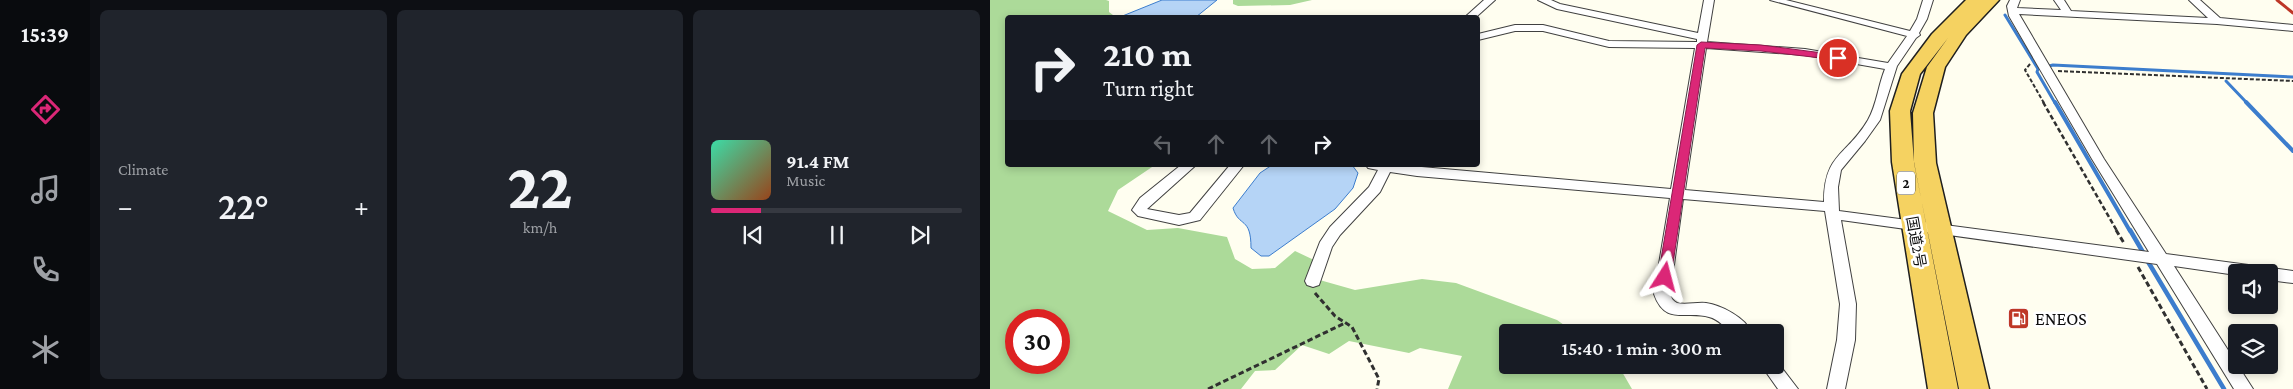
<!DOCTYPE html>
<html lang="en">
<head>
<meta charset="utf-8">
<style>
  :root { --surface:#171b24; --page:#20242c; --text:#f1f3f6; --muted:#9ea1a6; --line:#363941; --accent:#db2777 }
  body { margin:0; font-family:"Crimson Pro","Noto Sans JP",serif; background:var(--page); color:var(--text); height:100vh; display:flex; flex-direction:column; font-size:19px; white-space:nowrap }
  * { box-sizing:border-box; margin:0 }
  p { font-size:16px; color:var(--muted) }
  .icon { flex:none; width:28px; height:28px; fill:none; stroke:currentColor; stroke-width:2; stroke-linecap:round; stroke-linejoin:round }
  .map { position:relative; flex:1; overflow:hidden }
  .side { display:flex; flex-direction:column; gap:10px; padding:10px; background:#0d0f14; width:900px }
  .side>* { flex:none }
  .hud { position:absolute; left:15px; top:15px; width:475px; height:152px; border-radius:5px; box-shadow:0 2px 8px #0003; background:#171b24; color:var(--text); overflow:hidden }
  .buttons { position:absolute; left:1238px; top:264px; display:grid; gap:10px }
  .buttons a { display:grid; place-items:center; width:50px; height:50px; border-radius:5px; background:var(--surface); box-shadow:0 2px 8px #0003; font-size:25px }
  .speed { position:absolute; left:15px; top:309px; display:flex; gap:10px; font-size:25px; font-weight:700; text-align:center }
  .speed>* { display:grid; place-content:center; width:65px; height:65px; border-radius:50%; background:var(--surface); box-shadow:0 2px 8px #0003; line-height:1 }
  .speed .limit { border:8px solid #d22; background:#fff; color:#111 }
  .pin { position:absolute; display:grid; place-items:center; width:42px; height:42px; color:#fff; margin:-21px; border:2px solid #fff; border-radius:50%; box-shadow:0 1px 5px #0007 }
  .me { position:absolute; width:55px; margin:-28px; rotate:9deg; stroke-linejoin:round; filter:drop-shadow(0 0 4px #0008) }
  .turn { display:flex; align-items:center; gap:18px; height:105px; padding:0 15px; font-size:22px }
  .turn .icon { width:65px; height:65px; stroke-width:2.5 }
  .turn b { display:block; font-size:35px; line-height:42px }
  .lanes { display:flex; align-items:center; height:48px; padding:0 15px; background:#0003; justify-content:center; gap:25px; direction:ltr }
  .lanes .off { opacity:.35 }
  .big { font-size:38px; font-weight:600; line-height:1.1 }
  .side .widget { flex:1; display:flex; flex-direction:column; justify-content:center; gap:8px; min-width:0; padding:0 18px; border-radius:8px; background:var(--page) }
  .side .dial { align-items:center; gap:0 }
  .dial b { font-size:65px; line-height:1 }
  .song { display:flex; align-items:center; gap:15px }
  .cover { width:60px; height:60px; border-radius:8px; background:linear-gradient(135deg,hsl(160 70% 55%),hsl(20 70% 35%)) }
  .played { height:5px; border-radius:2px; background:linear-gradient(90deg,var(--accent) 20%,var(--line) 20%) }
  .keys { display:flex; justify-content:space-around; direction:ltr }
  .heat { display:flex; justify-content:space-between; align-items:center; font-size:28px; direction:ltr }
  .side .tiles { flex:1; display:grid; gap:10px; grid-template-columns:repeat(3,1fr) }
  .trip { position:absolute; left:509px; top:324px; width:285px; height:50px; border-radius:5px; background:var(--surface); box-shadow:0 2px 8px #0003; font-weight:600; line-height:50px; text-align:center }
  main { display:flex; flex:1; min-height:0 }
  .tabs { display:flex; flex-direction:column; width:90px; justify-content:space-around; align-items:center; background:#090b0e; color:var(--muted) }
  .tabs .icon { width:35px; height:35px }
  .tabs .on { color:var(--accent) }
  .tabs b { font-size:22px; color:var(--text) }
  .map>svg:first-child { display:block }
</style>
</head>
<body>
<main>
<nav class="tabs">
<b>15:39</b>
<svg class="icon on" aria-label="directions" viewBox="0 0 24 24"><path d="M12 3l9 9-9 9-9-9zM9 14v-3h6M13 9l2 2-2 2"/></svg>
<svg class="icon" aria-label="music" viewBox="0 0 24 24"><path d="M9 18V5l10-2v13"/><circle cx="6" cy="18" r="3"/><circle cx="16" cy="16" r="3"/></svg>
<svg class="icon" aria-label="phone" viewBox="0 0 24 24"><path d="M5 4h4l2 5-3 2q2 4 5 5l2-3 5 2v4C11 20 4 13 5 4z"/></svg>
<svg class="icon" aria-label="climate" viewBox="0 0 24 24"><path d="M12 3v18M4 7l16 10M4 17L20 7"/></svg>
</nav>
<section class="side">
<div class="tiles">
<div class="widget"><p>Climate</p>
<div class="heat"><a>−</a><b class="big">22°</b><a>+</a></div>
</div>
<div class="widget dial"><b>22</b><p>km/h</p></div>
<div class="widget">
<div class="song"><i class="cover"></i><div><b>91.4 FM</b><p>Music</p></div></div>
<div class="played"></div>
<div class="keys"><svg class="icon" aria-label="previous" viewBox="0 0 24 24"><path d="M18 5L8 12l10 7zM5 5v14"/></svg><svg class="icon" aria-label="pause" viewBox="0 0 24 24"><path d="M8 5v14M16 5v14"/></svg><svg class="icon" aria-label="next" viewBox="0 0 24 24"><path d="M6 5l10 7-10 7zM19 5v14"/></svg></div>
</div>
</div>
</section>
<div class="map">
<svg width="1303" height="389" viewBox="0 0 1303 389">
  <rect width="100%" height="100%" fill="#fffef0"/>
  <!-- forest -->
  <g fill="#acda99" fill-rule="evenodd">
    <path d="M 0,0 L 116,0 L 119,1 L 119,12 L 123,15 L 122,18 L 18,18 L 18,165 L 165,165 L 128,190 L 118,211 L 157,230 L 188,228 L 237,237 L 245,259 L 262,269 L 285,268 L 305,251 L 324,260 L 319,277 L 365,290 L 432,279 L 466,283 L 567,320 L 584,332 L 518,332 L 518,365 L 628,365 L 642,389 L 458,389 L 472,356 L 430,348 L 419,353 L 359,341 L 339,354 L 312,345 L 285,370 L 265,371 L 251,389 L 0,389 ZM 26,320 L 69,320 L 69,362 L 26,362 Z"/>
    <polygon points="243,0 322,0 300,5 248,6 243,4"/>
  </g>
  <!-- water -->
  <g fill="#b5d4f6" stroke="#3c7dcd">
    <polygon points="172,0 227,0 206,17 130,17"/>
    <path d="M 282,165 L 362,165 L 368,173 L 363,188 L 345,209 L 279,256 L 271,256 L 261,248 C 261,216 249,228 243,208 L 270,173 Z"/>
  </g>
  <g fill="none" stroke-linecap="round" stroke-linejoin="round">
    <!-- stream-far2 -->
    <g stroke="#3c7dcd" stroke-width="3">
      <polyline points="1015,15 1048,69 1047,72 1065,103"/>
      <polyline points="1055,67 1063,65 1303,77"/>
      <polyline points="1236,81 1257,103"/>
    </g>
    <!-- stream-far1 -->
    <g stroke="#3c7dcd" stroke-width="4">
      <polyline points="1065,102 1140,231"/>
      <polyline points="1256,102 1303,151"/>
    </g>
    <!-- stream -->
    <g stroke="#3c7dcd" stroke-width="4.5">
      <polyline points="1140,230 1154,254"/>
      <polyline points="1157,260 1234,389"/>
    </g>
    <defs>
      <g id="minor">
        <polygon points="494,0 505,0 485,18 474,18"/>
        <path d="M 548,0 L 561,0 L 570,4 L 708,33 L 714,0 L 724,0 L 717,42 L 815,49 L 898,63 L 917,36 L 780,0 L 796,0 L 920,31 L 927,19 L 933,0 L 943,0 L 937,19 L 929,33 L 930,35 L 926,38 L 907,66 L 890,120 L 875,141 L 851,170 L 848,187 L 849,211 L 1159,252 L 1102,159 L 1019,16 L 1017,6 L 1020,0 L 1030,0 L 1027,8 L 1071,10 L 1064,0 L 1074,0 L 1081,11 L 1218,18 L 1199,0 L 1210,0 L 1230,18 L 1303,25 L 1303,31 L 1227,24 L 1029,14 L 1114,159 L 1176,254 L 1303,271 L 1303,283 L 1279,280 L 1279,272 L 1246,272 L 1246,275 L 1184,266 L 1263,389 L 1244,389 L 1167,264 L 851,220 L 866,304 L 865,340 L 855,389 L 837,389 L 847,340 L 850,304 L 835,211 L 693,199 L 680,294 C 681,298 683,301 687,303 C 696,305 707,302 716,303 C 731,305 756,318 761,332 C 756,332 747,334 742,332 C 734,328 729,319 719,317 C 696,310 675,326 664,294 L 680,198 L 427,176 L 400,172 L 390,192 L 350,235 L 342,247 L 329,285 L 323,287 L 317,285 L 315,281 L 330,242 L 340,227 L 379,187 L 388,170 L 378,168 L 376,165 L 409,165 L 681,189 L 705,48 L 619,47 L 553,31 L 525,31 L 488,40 L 488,34 L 525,25 L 553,25 L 619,41 L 707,42 L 707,39 L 567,9 ZM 716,48 L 815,55 L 895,69 C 888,86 887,104 878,120 C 857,156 834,153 834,202 L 695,190 Z"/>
        <polygon points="191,165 206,165 157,209 189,215 200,213 240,165 254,165 210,220 189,225 148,216 142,210 150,198"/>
        <polygon points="785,359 808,389 788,389 771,365 785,365"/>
      </g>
      <polygon id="trunk" points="976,0 1009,0 976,35 955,67 943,113 946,163 999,389 969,389 924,163 923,113 937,67 958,38 930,74 920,111 924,162 968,389 938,389 902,162 900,111 912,74 942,34"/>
    </defs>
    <!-- minor casing -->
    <use href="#minor" stroke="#414141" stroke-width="2"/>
    <!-- trunk casing -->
    <use href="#trunk" stroke="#1f1f1f" stroke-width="3"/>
    <!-- path-far2 -->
    <g stroke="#303030" stroke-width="2" stroke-dasharray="4 2" stroke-linecap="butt">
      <polyline points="1040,64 1035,70 1054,103"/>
      <polyline points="1068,71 1303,81"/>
    </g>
    <!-- path-far1 -->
    <polyline stroke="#303030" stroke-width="2.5" stroke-dasharray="5 2.5" stroke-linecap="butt" points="1053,102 1127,231"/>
    <!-- path -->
    <g stroke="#303030" stroke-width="3" stroke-dasharray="5.5 3" stroke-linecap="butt">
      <polyline points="1126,230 1134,243"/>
      <polyline points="1148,267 1217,389"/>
      <polyline points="325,293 345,316 362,327 389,379 387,389"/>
      <polyline points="218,389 355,323"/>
    </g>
    <!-- minor -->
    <use href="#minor" fill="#fff" fill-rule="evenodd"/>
    <!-- trunk -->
    <use href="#trunk" fill="#f5d261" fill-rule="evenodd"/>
    <!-- rail -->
    <polyline stroke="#be3727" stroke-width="3" points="1287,0 1303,13"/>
  </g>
  <!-- route -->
  <polygon fill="#db2777" stroke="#8e194d" points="711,42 771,45 848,55 853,58 848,60 771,51 715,48 681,277 675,282 668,277 707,45"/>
  <!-- icons -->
  <defs>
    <symbol id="fuel-square" viewBox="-11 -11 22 22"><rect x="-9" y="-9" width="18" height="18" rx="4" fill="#be3727" stroke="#fff"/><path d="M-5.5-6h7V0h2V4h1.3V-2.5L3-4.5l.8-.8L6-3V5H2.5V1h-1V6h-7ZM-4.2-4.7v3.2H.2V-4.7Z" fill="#fff"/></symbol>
  </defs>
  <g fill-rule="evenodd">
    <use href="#fuel-square" x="1016" y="306" width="25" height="25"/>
  </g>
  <g text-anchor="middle" stroke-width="5" stroke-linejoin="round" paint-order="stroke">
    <!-- shield labels -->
    <rect fill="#fff" stroke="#565656" stroke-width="1" x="907" y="171.5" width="18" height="23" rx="4"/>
    <g font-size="14" font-weight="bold" fill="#0e0e0e">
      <text x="916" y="188">2</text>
    </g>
    <!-- street labels -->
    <g font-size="15" fill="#0e0e0e" stroke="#fff">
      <text transform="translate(926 242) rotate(80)" y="5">国道2号</text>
    </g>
    <!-- near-poi labels -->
    <g font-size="18" fill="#0e0e0e" stroke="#fff" text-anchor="start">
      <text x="1045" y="325">ENEOS</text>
    </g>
  </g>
</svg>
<div class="buttons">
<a><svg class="icon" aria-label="sound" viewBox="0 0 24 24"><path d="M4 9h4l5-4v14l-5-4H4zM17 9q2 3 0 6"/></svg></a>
<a><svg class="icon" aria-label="layers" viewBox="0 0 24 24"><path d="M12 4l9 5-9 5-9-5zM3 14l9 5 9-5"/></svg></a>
</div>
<div class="speed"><div class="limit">30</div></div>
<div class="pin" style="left:848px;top:58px;background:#d93025"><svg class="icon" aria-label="arrive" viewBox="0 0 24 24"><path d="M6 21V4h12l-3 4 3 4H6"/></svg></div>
<svg class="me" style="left:675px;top:277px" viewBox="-20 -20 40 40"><path d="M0-17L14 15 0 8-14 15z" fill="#db2777" stroke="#fff" stroke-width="4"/></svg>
<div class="trip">15:40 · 1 min · 300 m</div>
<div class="hud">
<div class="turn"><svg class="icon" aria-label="right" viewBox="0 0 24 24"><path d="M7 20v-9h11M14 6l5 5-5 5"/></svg><div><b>210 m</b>Turn right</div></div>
<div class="lanes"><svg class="icon off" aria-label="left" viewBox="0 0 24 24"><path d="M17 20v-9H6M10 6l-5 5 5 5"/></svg><svg class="icon off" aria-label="ahead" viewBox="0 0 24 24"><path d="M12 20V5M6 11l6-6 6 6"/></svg><svg class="icon off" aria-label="ahead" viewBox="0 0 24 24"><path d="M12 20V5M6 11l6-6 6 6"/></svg><svg class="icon" aria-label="right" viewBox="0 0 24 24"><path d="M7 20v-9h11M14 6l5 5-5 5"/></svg></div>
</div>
</div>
</main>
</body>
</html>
